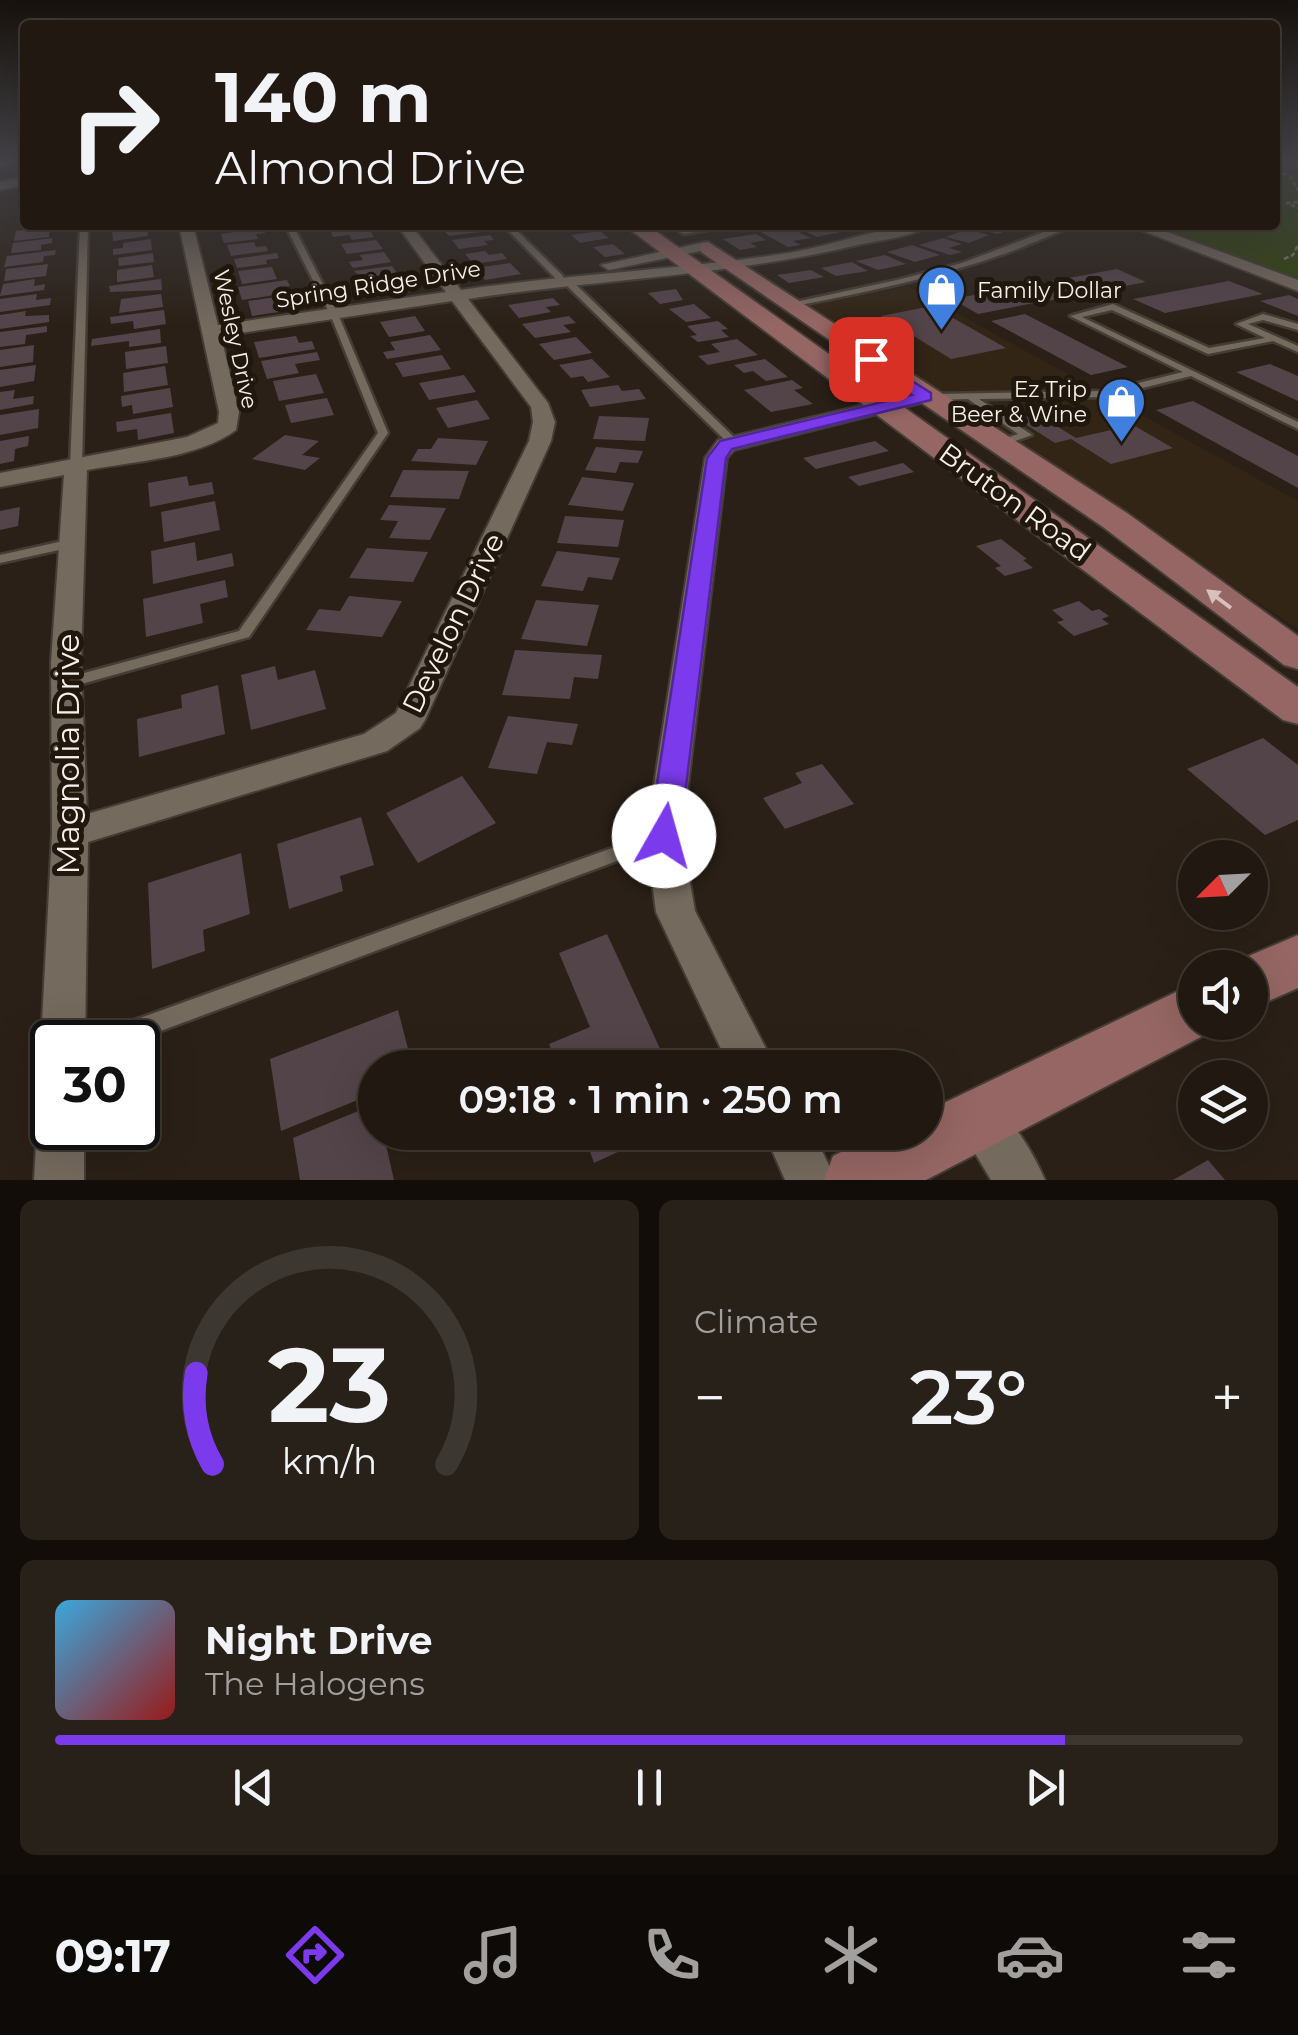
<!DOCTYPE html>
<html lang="en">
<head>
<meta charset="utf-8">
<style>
  :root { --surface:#201811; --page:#28211a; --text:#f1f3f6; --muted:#a2a09f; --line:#3d3731; --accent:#7c3aed }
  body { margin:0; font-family:Montserrat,sans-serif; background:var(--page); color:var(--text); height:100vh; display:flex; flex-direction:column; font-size:38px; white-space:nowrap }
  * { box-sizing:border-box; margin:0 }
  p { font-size:32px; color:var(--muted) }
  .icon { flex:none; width:55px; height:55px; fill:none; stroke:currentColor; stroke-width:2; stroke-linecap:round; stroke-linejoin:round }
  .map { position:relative; height:1180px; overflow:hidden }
  .drawer { display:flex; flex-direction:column; gap:20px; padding:20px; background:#120d09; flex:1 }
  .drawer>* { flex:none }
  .banner { position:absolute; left:20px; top:20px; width:1260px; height:210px; border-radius:10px; box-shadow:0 10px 40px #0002,0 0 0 2px var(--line); background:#201811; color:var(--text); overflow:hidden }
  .needle { width:65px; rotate:246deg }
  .fabs { position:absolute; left:1178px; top:840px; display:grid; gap:20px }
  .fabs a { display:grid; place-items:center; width:90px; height:90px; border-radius:50%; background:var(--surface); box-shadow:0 10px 40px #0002,0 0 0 2px var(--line); font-size:50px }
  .speed { position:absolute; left:30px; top:1020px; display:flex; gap:20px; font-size:50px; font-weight:700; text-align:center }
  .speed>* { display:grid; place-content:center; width:130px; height:130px; border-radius:50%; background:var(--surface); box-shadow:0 10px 40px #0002,0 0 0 2px var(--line); line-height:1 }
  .speed .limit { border:5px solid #111; border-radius:15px; background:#fff; color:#111 }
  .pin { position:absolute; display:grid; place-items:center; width:85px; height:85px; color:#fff; margin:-42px; border-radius:20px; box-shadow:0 5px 15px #0006 }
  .me { position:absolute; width:110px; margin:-55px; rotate:7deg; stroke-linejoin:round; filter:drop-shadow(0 0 8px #0008) }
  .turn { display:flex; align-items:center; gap:35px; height:210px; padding:0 30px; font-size:45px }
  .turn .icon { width:130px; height:130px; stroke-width:2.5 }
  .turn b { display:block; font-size:70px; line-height:85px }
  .big { font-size:75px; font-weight:600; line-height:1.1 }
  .drawer .card { flex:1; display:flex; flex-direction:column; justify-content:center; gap:15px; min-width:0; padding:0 35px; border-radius:15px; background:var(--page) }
  .drawer .dial { align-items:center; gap:0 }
  .dial svg { height:260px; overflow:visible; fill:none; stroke:var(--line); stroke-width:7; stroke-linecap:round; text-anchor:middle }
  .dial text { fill:var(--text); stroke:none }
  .song { display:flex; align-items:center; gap:30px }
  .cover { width:120px; height:120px; border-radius:15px; background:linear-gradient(135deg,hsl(200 70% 55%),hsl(0 70% 35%)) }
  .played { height:10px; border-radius:5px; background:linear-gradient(90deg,var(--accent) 85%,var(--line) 85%) }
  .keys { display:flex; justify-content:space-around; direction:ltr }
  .heat { display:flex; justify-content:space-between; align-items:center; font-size:55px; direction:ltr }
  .drawer .tiles { flex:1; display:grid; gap:20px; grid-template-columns:1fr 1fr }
  .card:last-child { grid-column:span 2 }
  .trip { position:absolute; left:358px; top:1050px; width:585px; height:100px; border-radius:50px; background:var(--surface); box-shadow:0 10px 40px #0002,0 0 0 2px var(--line); font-weight:600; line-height:100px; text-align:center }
  .tabs { display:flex; height:160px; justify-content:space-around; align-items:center; background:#0d0a07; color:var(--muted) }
  .tabs .icon { width:70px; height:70px }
  .tabs .selected { color:var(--accent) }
  .tabs b { font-size:45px; color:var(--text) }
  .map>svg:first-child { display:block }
</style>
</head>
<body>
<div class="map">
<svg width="1298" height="1180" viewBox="0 0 1298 1180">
  <rect width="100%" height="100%" fill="#2a2017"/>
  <!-- built -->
  <polygon fill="#322516" points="908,286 1298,501 1298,629 810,305"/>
  <!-- green -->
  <polygon fill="#31430d" points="1275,160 1298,160 1298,279 1150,225 1275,225"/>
  <!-- building -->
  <g fill="#53444a">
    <polygon points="474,225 481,232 449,236 440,227"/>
    <polygon points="831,225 845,231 817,237 805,231 815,229 808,226"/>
    <polygon points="978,225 1009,225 1016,227 998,234 972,228"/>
    <polygon points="786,226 811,238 793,241 801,245 788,247 757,230"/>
    <polygon points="50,227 49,237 14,241 16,231"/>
    <polygon points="147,227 148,236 113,241 112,231"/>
    <polygon points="368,227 374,237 352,240 349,235 333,237 331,232"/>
    <polygon points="264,228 265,233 256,234 258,239 224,243 221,234"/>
    <polygon points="967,229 989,235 969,243 946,237"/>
    <polygon points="600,231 609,238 580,243 571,235"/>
    <polygon points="756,234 766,240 750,243 757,247 740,250 723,239"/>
    <polygon points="490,235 494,240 484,241 488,245 459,249 452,240"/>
    <polygon points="52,238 52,243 41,245 41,250 11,253 13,243"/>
    <polygon points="943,238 962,244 949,248 962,252 950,255 919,245"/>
    <polygon points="151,239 152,250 113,255 113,249 123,248 123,243"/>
    <polygon points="376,240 383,249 347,254 341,244"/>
    <polygon points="254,242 256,247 266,246 268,251 231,256 227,245"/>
    <polygon points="613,244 625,254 605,257 593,247"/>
    <polygon points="912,245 940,255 915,262 887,252"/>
    <polygon points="56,250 55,255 44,256 43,262 4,267 7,256"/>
    <polygon points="485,251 489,255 502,253 507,259 474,264 465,254"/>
    <polygon points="384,252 391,262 353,268 349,262 363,260 360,255"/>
    <polygon points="153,253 154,262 119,266 118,258"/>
    <polygon points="277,253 279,258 266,260 267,264 237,268 234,259"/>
    <polygon points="885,255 906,264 878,270 856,261"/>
    <polygon points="852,262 868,271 836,276 821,268"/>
    <polygon points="510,263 521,274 485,280 475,268"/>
    <polygon points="48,264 46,276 4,281 6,269"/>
    <polygon points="152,265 154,277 117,282 117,270"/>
    <polygon points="392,266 400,277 366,282 354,271"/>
    <polygon points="272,267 277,279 242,284 238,271"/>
    <polygon points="1117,269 1146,282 1047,301 1020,287"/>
    <polygon points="811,270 824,277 789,283 777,275"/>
    <polygon points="35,279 34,286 45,284 44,290 0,296 3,284"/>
    <polygon points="161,279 162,290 110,292 109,286"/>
    <polygon points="287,280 290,286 279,288 281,294 242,300 238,287"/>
    <polygon points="403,280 411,292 373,297 365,285"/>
    <polygon points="1229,281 1263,294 1165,313 1133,299"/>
    <polygon points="676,289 683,300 660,304 648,293"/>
    <polygon points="1007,289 1034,303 978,314 952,299"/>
    <polygon points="37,294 36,300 51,298 50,305 0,312 0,299"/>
    <polygon points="161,294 163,307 119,313 121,299"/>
    <polygon points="290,295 293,303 282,304 285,311 252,316 248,301"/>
    <polygon points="1289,295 1298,299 1298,316 1260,301"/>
    <polygon points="553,298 560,305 546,307 551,312 519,318 508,305"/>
    <polygon points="694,304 711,318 686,322 669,309"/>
    <polygon points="932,306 1006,348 951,359 881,316"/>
    <polygon points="164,310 166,324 134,329 133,321 111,324 110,317"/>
    <polygon points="26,311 25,316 49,315 49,322 0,329 0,315"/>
    <polygon points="1025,314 1128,367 1091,375 991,321"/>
    <polygon points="415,316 425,331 389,337 380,322"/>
    <polygon points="569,316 576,323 563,325 571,332 535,338 522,324"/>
    <polygon points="718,321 728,329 721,330 729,337 698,342 690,336 697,335 687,326"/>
    <polygon points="47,326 47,332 26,335 25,344 0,347 0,332"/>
    <polygon points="160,329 161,343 129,347 129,341 91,346 92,339"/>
    <polygon points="430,335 441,350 387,359 383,352 395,350 390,342"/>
    <polygon points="296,336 299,343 312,341 315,349 259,358 254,342"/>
    <polygon points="576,337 592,353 554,360 539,344"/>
    <polygon points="737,339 758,355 708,365 698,356 720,352 711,344"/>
    <polygon points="34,345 33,362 0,367 0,350"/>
    <polygon points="166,346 168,363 126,369 125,352"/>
    <polygon points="317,352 320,360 295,364 299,373 267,379 261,361"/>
    <polygon points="442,355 451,369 403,377 395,363"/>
    <polygon points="592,359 610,377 588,382 583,376 571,378 559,365"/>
    <polygon points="765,359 788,377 766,381 753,371 744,373 734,365"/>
    <polygon points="1270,364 1298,376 1298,401 1236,372"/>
    <polygon points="36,365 34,381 0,387 0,370"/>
    <polygon points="165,366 168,385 124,392 123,373"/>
    <polygon points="316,374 324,393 279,401 273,381"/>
    <polygon points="464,375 476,392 429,400 419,383"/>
    <polygon points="792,380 803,388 794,390 813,404 771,412 744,390"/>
    <polygon points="618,385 622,391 639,389 646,399 590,407 581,390"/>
    <polygon points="170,388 173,407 133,414 132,405 122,407 121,396"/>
    <polygon points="15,390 13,399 34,396 33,404 0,410 0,392"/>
    <polygon points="327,398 334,415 291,423 285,405"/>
    <polygon points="477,400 490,419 448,428 436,408"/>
    <polygon points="1193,401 1298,456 1298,488 1156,410"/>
    <polygon points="39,409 38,428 0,435 0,415"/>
    <polygon points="171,413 174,433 138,440 137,429 117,432 116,422"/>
    <polygon points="1037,414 1076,438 1133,425 1173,448 1111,464 1071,439 1055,443 1017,419"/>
    <polygon points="599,416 649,418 645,441 593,439"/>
    <polygon points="285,435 319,441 302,455 320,458 305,470 252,459"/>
    <polygon points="29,436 28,446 15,449 14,461 0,464 0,441"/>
    <polygon points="438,438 488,441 476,465 411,461 418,449 431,449"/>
    <polygon points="875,441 889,451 816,469 803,458"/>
    <polygon points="596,447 643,451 638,463 620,462 616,473 585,470"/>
    <polygon points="903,463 914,472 859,486 848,477"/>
    <polygon points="403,470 469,471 459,499 390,497"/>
    <polygon points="187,476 189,486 212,482 214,494 150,507 148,483"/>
    <polygon points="582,477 634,483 623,511 568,505"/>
    <polygon points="215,501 220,530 164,542 161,512"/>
    <polygon points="389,505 446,508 430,540 389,538 398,521 380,520"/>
    <polygon points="20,507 18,526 0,530 0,511"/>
    <polygon points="565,516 624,520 618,547 557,543"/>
    <polygon points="1001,539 1027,559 1023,560 1033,568 1005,576 995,568 1001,566 976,546"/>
    <polygon points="195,542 197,561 232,553 234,566 153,584 151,551"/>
    <polygon points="367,548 428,552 413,582 349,578"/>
    <polygon points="557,551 620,558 612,580 588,577 583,591 541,586"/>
    <polygon points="225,580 228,597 200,604 203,623 146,637 143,599"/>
    <polygon points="349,596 402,601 382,637 306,630 319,609 340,611"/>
    <polygon points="536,600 599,605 587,646 521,639"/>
    <polygon points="1079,601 1092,611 1099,609 1109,616 1102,619 1109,624 1074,636 1057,622 1064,620 1052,610"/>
    <polygon points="515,650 602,655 598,679 574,677 570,699 502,695"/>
    <polygon points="275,666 278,680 315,670 326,709 251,730 241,675"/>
    <polygon points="218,685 225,734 139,757 137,719 182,708 181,695"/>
    <polygon points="508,716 578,724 572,745 547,742 537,774 488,768"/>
    <polygon points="1263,738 1298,765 1298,820 1265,835 1187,769"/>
    <polygon points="822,764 854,804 785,829 763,798 802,783 795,773"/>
    <polygon points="462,776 496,823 418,863 386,813"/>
    <polygon points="361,817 374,865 340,876 343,891 289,909 277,844"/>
    <polygon points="241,853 250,914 203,930 205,951 152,969 148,883"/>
    <polygon points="607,934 669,1068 558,1068 549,1044 590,1027 559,953"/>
    <polygon points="398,1010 413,1068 375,1068 375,1093 281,1131 270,1059"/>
    <polygon points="375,1104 375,1132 383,1132 394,1180 300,1180 293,1138"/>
    <polygon points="583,1132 661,1132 594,1163"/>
    <polygon points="1208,1160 1225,1180 1173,1180"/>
  </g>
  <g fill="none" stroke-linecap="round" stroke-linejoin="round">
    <defs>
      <g id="lane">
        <polygon points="8,160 21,160 0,166 0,162"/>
        <polygon points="80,225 88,225 82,466 76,469 70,466"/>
        <polygon points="285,225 293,225 338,314 388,433 249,637 67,688 62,687 59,683 62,679 239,631 378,433 330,314"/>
        <polygon points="503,225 511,225 563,276 563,280 557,280"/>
        <polygon points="719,225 738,225 684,234 680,232"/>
        <path d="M 1062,225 L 1072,225 C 1054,235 1034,242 1015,250 C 942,277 866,292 790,307 L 786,304 L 897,280 L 962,263 Z"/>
        <polygon points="564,279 570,279 738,441 738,445 730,445 564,283"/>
        <polygon points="1113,304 1209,348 1265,338 1236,324 1263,314 1298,324 1298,330 1263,320 1248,324 1298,346 1298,352 1273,341 1208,354 1112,310 1082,317 1298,422 1298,429 1191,376 1106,397 979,399 1032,435 999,447 993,444 995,442 1018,434 968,399 936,400 931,397 936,394 1106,391 1183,372 1070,316"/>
        <polygon points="72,539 77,540 78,543 77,546 0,563 0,555"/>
        <polygon points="662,830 668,832 671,837 668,842 131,1042 93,1042 96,1034 104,1031"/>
      </g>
      <g id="street">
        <polygon points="25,177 25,185 0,190 0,182"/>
        <path d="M 179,225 L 193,225 L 218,325 L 446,292 L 397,225 L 411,225 L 461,290 C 568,274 675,270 781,254 C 832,247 880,225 931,225 C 912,237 880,240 858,245 C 729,276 598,279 468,299 L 548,403 L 555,422 L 551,441 L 425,720 L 420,728 L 387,751 L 88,842 L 85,1042 L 52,1042 L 52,1059 L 47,1057 L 41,1042 L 52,833 L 51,662 L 64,475 L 0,487 L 0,473 L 187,437 L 218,423 L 219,412 ZM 452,301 L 531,407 L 533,422 L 529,441 L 396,713 L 364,734 L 87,814 L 81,662 L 87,470 C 135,461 196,459 236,430 L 239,412 L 221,336 Z"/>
        <polygon points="1128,225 1148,225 1298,280 1298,291"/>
        <polygon points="705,242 712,246 710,249 609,270 601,265"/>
        <polygon points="926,390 936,396 933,400 734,450 727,458 682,836 695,911 776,1068 730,1068 656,912 646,836 705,458 718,440"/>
        <path d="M 977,1095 C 1007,1107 1032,1150 1045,1180 L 991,1180 L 954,1118 L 960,1101 Z"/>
        <polygon points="52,1108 52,1128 84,1128 84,1180 34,1180 37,1128 44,1111"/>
        <polygon points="764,1132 813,1132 836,1180 785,1180"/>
      </g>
      <g id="secondary">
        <polygon points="624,225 647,225 1298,687 1298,724 1283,720"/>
        <polygon points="708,242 1127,513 1298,636 1298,669 1284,665 1103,527 701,252 701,244"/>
        <polygon points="1298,935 1298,988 1250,1009 1250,968 1228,968 1230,964"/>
        <polygon points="1195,983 1195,1022 1219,1022 1216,1029 926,1180 824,1180 833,1156 882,1132 925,1132 925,1112"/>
      </g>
    </defs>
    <!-- lane casing -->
    <use href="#lane" stroke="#443d36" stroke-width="5"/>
    <!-- street casing -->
    <use href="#street" stroke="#443d36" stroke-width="4"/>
    <!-- secondary casing -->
    <use href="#secondary" stroke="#443d36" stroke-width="4"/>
    <!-- path -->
    <g stroke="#807870" stroke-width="2.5" stroke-dasharray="5 2.5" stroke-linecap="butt">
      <polyline points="1275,170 1290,176 1298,190"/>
      <polyline points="1298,202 1287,203 1298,208"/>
      <polyline points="1284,259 1293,255 1298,245"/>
    </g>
    <!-- lane -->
    <use href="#lane" fill="#756a5e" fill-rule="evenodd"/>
    <!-- street -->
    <use href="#street" fill="#756a5e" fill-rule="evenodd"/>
    <!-- secondary -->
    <use href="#secondary" fill="#956664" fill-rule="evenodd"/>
  </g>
  <!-- one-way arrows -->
  <defs><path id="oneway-solid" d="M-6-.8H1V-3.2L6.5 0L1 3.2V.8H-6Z" transform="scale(2.5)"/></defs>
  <use fill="#d5c0bb" href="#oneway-solid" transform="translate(1219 599) rotate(-143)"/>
  <!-- sky -->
  <linearGradient id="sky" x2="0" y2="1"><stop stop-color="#17120d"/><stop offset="0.49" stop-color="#444247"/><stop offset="1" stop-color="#444247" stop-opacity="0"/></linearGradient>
  <rect width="1298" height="326" fill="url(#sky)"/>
  <!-- route -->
  <polygon fill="#7c3aed" stroke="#51269a" stroke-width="2.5" points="871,355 931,393 931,400 732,449 726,458 680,836 675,845 664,848 654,845 649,836 707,458 720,441 912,395 866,363 863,359"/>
  <!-- icons -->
  <defs>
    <symbol id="shop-pin" viewBox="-11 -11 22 30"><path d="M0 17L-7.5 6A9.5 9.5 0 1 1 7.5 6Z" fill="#3f7fe0" stroke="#20170d"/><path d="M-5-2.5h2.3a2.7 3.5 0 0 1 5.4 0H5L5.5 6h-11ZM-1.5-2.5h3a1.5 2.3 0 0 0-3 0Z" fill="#fff"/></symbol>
  </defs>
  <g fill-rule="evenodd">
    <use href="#shop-pin" x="914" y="262" width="55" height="75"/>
    <use href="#shop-pin" x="1094" y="374" width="55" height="75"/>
  </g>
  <g text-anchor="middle" stroke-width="10" stroke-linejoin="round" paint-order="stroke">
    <!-- far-street labels -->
    <g font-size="22" fill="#f7f0ea" stroke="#20170d">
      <text transform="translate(378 284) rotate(-9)" y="8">Spring Ridge Drive</text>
      <text transform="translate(236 339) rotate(78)" y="8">Wesley Drive</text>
    </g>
    <!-- far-poi labels -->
    <g font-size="22" fill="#f7f0ea" stroke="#20170d" text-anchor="start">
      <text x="977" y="298">Family Dollar</text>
      <text x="1087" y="397" text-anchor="end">Ez Trip<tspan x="1087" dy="25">Beer &amp; Wine</tspan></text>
    </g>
    <!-- street labels -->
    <g font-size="28" fill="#f7f0ea" stroke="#20170d">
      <text transform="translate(1015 502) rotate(36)" y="10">Bruton Road</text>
      <text transform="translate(453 623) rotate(-64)" y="10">Develon Drive</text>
    </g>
    <!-- near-street labels -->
    <g font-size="32" fill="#f7f0ea" stroke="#20170d">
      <text transform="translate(68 754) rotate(-90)" y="11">Magnolia Drive</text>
    </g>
  </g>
</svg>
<div class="fabs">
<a><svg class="needle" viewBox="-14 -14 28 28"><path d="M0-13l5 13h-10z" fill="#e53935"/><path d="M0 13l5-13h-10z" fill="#a2a09f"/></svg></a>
<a><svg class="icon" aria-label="sound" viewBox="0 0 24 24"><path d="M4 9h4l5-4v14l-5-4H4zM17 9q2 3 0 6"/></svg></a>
<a><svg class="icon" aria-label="layers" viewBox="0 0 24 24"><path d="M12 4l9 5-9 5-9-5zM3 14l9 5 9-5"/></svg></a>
</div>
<div class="speed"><div class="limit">30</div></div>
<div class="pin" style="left:871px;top:359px;background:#d93025"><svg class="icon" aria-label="arrive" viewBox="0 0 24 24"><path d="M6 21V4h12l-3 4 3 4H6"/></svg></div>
<svg class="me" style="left:664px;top:836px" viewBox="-20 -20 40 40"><circle r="19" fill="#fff"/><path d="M0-13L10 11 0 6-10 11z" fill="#7c3aed"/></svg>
<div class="trip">09:18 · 1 min · 250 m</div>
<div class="banner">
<div class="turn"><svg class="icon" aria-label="right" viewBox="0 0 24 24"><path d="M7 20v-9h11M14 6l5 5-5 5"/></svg><div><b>140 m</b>Almond Drive</div></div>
</div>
</div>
<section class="drawer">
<div class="tiles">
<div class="card dial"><svg viewBox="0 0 100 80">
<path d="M14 69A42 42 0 1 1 86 69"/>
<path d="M14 69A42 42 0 0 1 9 41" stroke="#7c3aed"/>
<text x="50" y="56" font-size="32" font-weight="700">23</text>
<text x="50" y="72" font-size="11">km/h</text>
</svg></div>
<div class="card"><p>Climate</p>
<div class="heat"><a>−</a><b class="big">23°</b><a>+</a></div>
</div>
<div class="card">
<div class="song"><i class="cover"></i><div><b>Night Drive</b><p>The Halogens</p></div></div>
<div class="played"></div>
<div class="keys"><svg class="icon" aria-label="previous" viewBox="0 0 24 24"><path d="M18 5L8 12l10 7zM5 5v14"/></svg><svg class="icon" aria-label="pause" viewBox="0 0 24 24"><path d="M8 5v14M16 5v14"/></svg><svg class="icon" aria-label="next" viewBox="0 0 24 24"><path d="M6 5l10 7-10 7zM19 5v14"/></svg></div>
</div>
</div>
</section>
<nav class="tabs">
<b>09:17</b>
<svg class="icon selected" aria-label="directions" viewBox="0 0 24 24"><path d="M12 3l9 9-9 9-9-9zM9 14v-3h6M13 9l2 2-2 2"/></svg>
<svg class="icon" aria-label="music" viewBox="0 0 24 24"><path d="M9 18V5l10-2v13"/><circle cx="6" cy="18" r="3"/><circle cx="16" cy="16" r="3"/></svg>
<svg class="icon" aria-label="phone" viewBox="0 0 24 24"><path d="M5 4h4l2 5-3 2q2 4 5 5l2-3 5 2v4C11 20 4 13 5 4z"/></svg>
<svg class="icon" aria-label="climate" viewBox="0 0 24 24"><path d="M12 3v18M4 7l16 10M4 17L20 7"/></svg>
<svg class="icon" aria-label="car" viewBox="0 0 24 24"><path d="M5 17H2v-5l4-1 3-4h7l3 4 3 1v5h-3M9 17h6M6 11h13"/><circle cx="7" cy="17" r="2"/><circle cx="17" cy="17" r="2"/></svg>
<svg class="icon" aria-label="filters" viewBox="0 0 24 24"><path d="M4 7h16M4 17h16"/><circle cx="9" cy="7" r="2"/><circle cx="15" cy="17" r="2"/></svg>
</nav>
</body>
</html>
